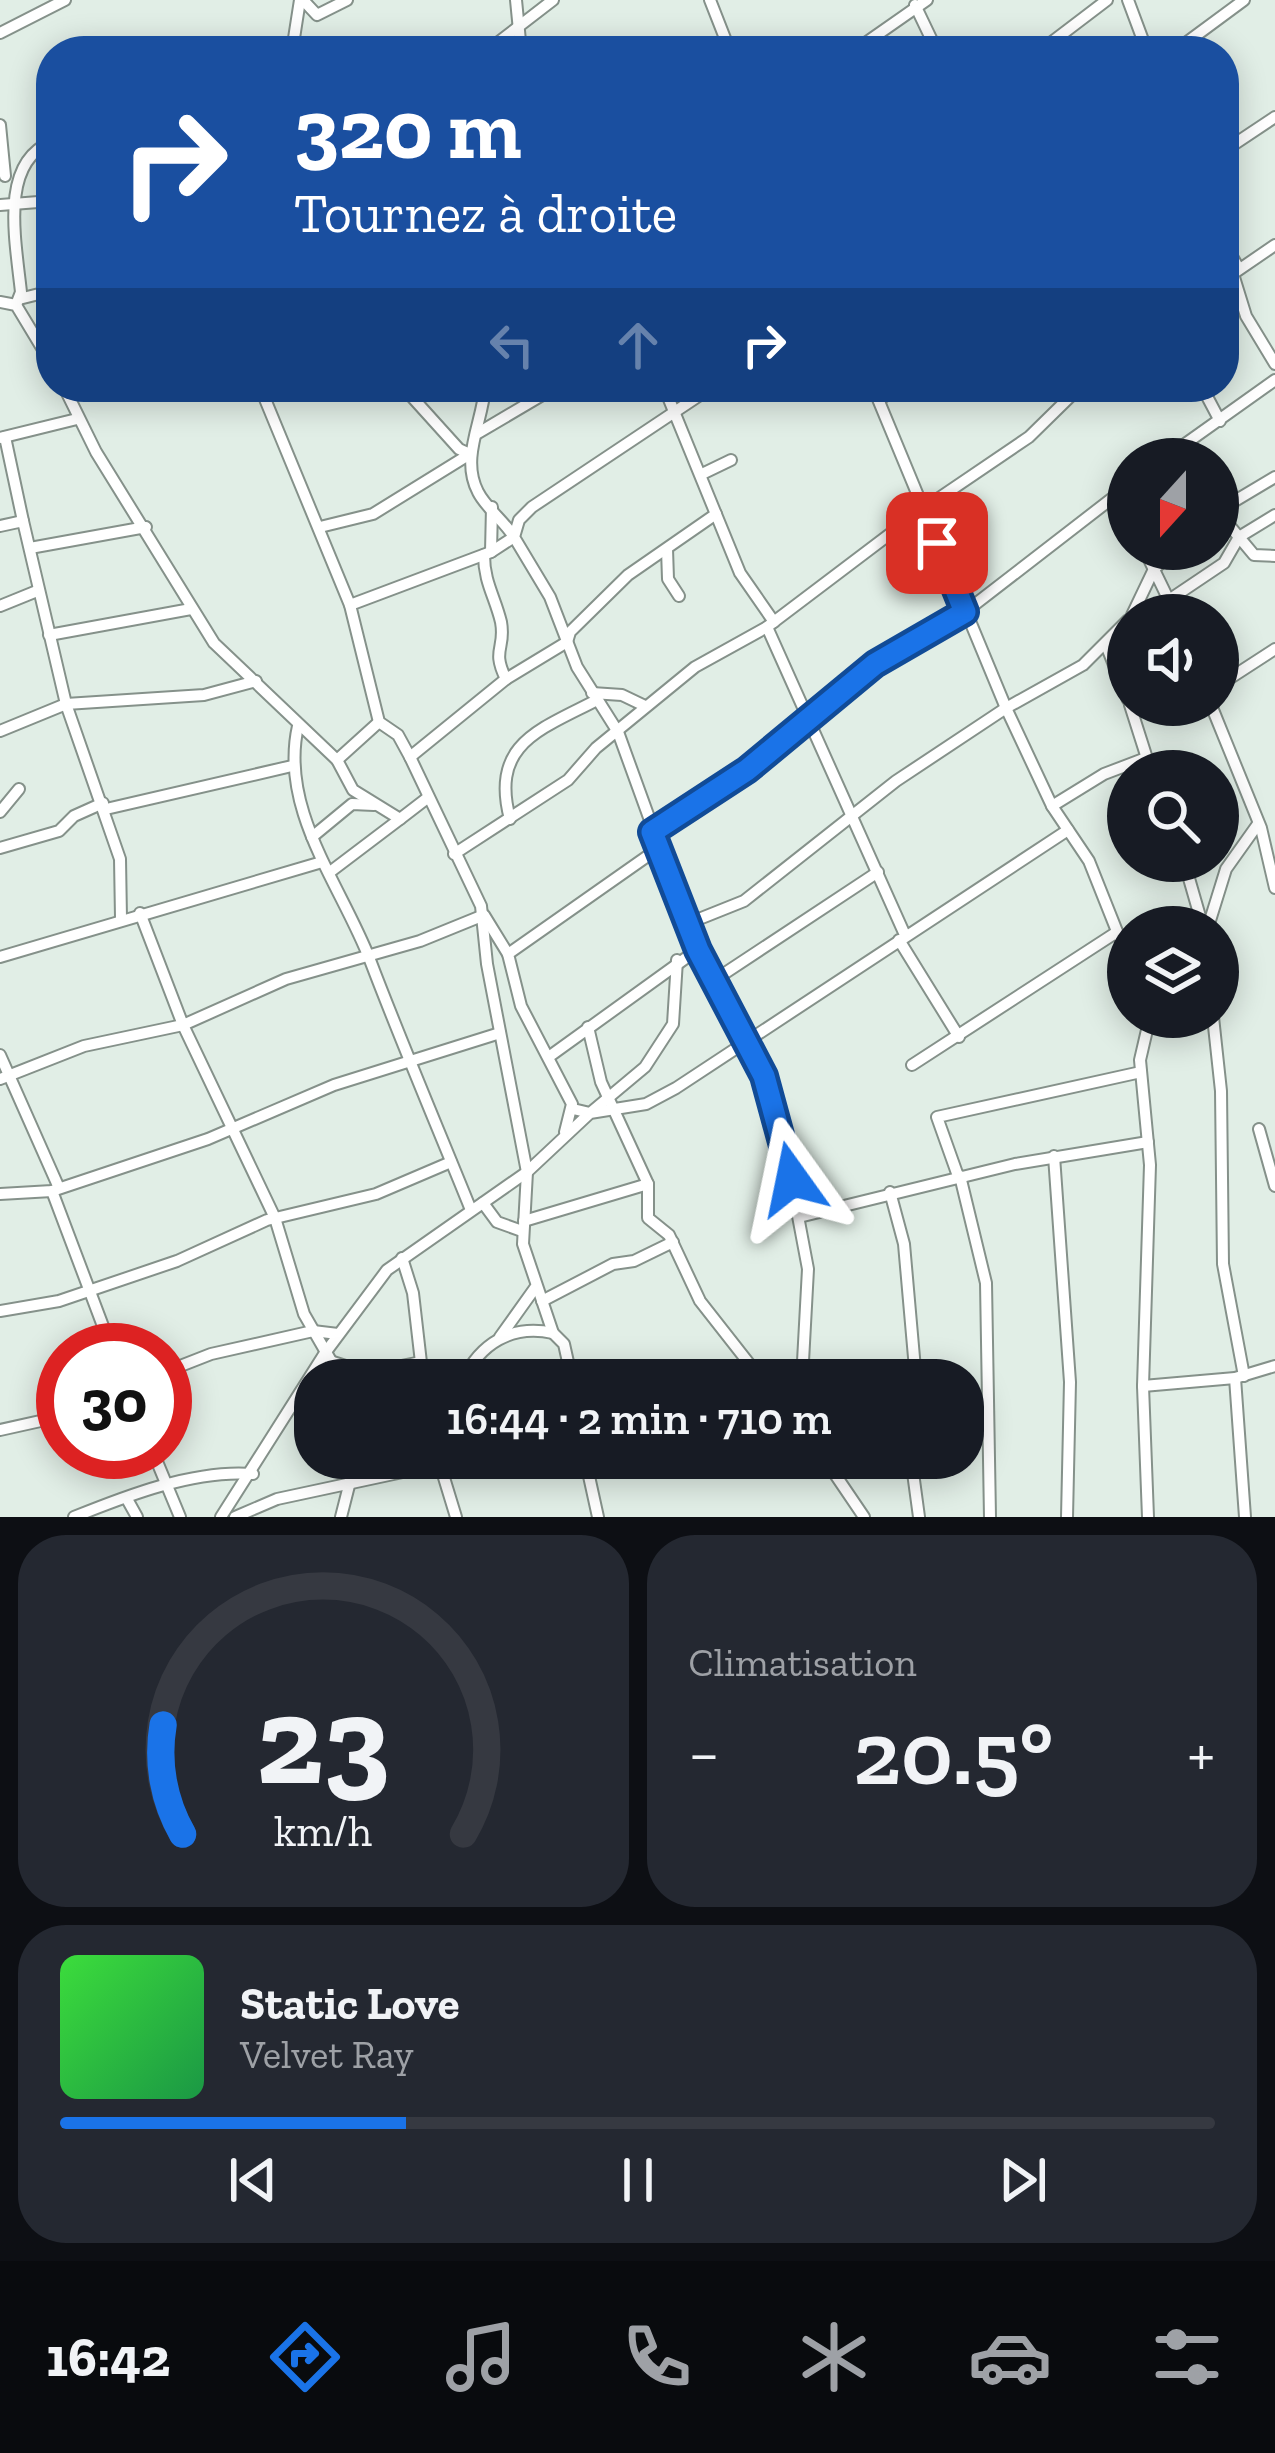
<!DOCTYPE html>
<html lang="fr">
<head>
<meta charset="utf-8">
<style>
  :root { --surface:#171b24; --page:#242831; --text:#f1f3f6; --muted:#9ea1a6; --line:#363941; --accent:#1a73e8 }
  body { margin:0; font-family:"Zilla Slab",serif; background:var(--page); color:var(--text); height:100vh; display:flex; flex-direction:column; font-size:45px; white-space:nowrap }
  * { box-sizing:border-box; margin:0 }
  p { font-size:39px; color:var(--muted) }
  .icon { flex:none; width:66px; height:66px; fill:none; stroke:currentColor; stroke-width:2; stroke-linecap:round; stroke-linejoin:round }
  .map { position:relative; height:1517px; overflow:hidden }
  .side { display:flex; flex-direction:column; gap:18px; padding:18px; background:#0d0f14; flex:1 }
  .side>* { flex:none }
  .top-card { position:absolute; left:36px; top:36px; width:1203px; height:366px; border-radius:48px; box-shadow:0 6px 30px #0003; background:#1a4fa0; color:#fff; overflow:hidden }
  .needle { width:78px; rotate:201deg }
  .controls { position:absolute; left:1107px; top:438px; display:grid; gap:24px }
  .controls a { display:grid; place-items:center; width:132px; height:132px; border-radius:50%; background:var(--surface); box-shadow:0 6px 30px #0003; font-size:60px }
  .speed { position:absolute; left:36px; top:1323px; display:flex; gap:24px; font-size:60px; font-weight:700; text-align:center }
  .speed>* { display:grid; place-content:center; width:156px; height:156px; border-radius:50%; background:var(--surface); box-shadow:0 6px 30px #0003; line-height:1 }
  .speed .limit { border:18px solid #d22; background:#fff; color:#111 }
  .pin { position:absolute; display:grid; place-items:center; width:102px; height:102px; color:#fff; margin:-51px; border-radius:24px; box-shadow:0 6px 18px #0006 }
  .me { position:absolute; width:132px; margin:-66px; rotate:348deg; stroke-linejoin:round; filter:drop-shadow(0 0 9px #0008) }
  .turn { display:flex; align-items:center; gap:42px; height:252px; padding:0 60px; font-size:54px }
  .turn .icon { width:156px; height:156px; stroke-width:2.5 }
  .turn b { display:block; font-size:84px; line-height:102px }
  .lanes { display:flex; align-items:center; height:114px; padding:0 60px; background:#0003; justify-content:center; gap:60px; direction:ltr }
  .lanes .off { opacity:.35 }
  .big { font-size:90px; font-weight:600; line-height:1.1 }
  .side .card { flex:1; display:flex; flex-direction:column; justify-content:center; gap:18px; min-width:0; padding:0 42px; border-radius:48px; background:var(--page) }
  .side .dial { align-items:center; gap:0 }
  .dial svg { height:312px; overflow:visible; fill:none; stroke:var(--line); stroke-width:7; stroke-linecap:round; text-anchor:middle }
  .dial text { fill:var(--text); stroke:none }
  .song { display:flex; align-items:center; gap:36px }
  .cover { width:144px; height:144px; border-radius:18px; background:linear-gradient(135deg,hsl(120 70% 55%),hsl(140 70% 35%)) }
  .played { height:12px; border-radius:6px; background:linear-gradient(90deg,var(--accent) 30%,var(--line) 30%) }
  .keys { display:flex; justify-content:space-around; direction:ltr }
  .heat { display:flex; justify-content:space-between; align-items:center; font-size:66px; direction:ltr }
  .side .tiles { flex:1; display:grid; gap:18px; grid-template-columns:1fr 1fr }
  .card:last-child { grid-column:span 2 }
  .trip { position:absolute; left:294px; top:1359px; width:690px; height:120px; border-radius:48px; background:var(--surface); box-shadow:0 6px 30px #0003; font-weight:600; line-height:120px; text-align:center }
  .menu { display:flex; height:192px; justify-content:space-around; align-items:center; background:#090b0e; color:var(--muted) }
  .menu .icon { width:84px; height:84px }
  .menu .active { color:var(--accent) }
  .menu b { font-size:54px; color:var(--text) }
  .map>svg:first-child { display:block }
</style>
</head>
<body>
<div class="map">
<svg width="1275" height="1517" viewBox="0 0 1275 1517">
  <rect width="100%" height="100%" fill="#e1eee6"/>
  <g fill="none" stroke-linecap="round" stroke-linejoin="round">
    <defs>
      <g id="minor">
        <polyline points="303,0 317,15 347,0"/>
        <polyline points="516,0 521,51"/>
        <polyline points="710,0 730,51"/>
        <polyline points="1128,0 1147,51"/>
        <polyline points="915,5 937,51"/>
        <polyline points="0,33 65,0"/>
        <polyline points="292,51 300,0"/>
        <polyline points="487,51 553,0"/>
        <polyline points="854,51 927,0"/>
        <polyline points="1040,51 1107,0"/>
        <polyline points="1175,51 1244,0"/>
        <polyline points="0,125 5,176"/>
        <polyline points="1224,151 1275,117"/>
        <polyline points="0,205 51,201"/>
        <polyline points="1224,242 1239,269"/>
        <polyline points="1233,274 1246,316 1275,364"/>
        <polyline points="1224,280 1275,245"/>
        <polyline points="19,299 51,291"/>
        <polyline points="0,302 16,305 51,363"/>
        <path d="M 16,305 L 21,292 C 15,237 0,163 51,142"/>
        <polyline points="64,387 96,452 214,643 337,760 353,790 400,819 426,799"/>
        <polyline points="260,387 350,605 379,722 398,735 410,757 481,906 487,964 527,1172 523,1244 553,1333 564,1344 572,1380"/>
        <path d="M 485,387 C 483,421 460,458 478,492 C 486,508 504,521 514,537 L 491,552"/>
        <polyline points="664,387 740,573 774,622"/>
        <polyline points="712,387 532,507 519,520 514,537 550,597 577,667 618,732 697,950 778,1110 808,1269 802,1380"/>
        <polyline points="873,387 1006,708 1052,806 1089,861 1128,959"/>
        <polyline points="1202,387 1220,421"/>
        <polyline points="879,400 898,387"/>
        <polyline points="478,433 556,387"/>
        <polyline points="5,437 23,521"/>
        <polyline points="0,438 77,419"/>
        <polyline points="1183,445 1201,459"/>
        <polyline points="1164,459 1275,380"/>
        <polyline points="702,474 731,460"/>
        <polyline points="1119,493 1128,513"/>
        <polyline points="1218,511 1275,477"/>
        <polyline points="1218,512 1254,555 1275,556"/>
        <polyline points="0,526 23,521 66,704 120,859 121,918"/>
        <polyline points="320,527 373,514 470,454 459,449 403,387"/>
        <polyline points="30,548 146,527"/>
        <polyline points="667,549 668,579 679,596"/>
        <polyline points="1144,549 1176,615"/>
        <polyline points="1169,600 1224,563 1239,537 1275,515"/>
        <polyline points="350,605 491,552 492,507"/>
        <polyline points="0,606 37,591"/>
        <polyline points="1132,615 1154,569 1177,549"/>
        <polyline points="767,627 905,935"/>
        <polyline points="49,635 191,609"/>
        <polyline points="1106,645 1128,700"/>
        <polyline points="506,679 567,642 570,632 628,575 716,514"/>
        <polyline points="1218,686 1275,649"/>
        <polyline points="592,693 622,695 645,706"/>
        <polyline points="1130,705 1151,771"/>
        <polyline points="1211,705 1261,828 1275,888"/>
        <path d="M 298,726 C 279,810 341,885 370,960 C 402,1044 437,1126 471,1210"/>
        <polyline points="0,731 66,704 204,695 256,681"/>
        <path d="M 410,757 L 506,679 C 491,649 506,649 501,622 C 495,597 484,582 484,555"/>
        <polyline points="337,760 379,722"/>
        <polyline points="1052,806 1104,774 1146,758"/>
        <polyline points="106,809 292,766"/>
        <polyline points="0,812 19,789"/>
        <path d="M 510,819 C 490,744 539,730 597,700"/>
        <polyline points="653,831 747,770 876,664 965,612 1128,486"/>
        <polyline points="312,837 352,804 374,805"/>
        <polyline points="0,848 59,831 74,816 103,803"/>
        <polyline points="454,854 568,780 596,748 695,667 767,627 923,509 1029,437 1080,387"/>
        <polyline points="1184,861 1203,927"/>
        <polyline points="330,872 400,819"/>
        <polyline points="140,913 183,1025 275,1218 304,1314 342,1380"/>
        <polyline points="689,923 744,901 896,781 1006,708 1083,665 1128,620"/>
        <polyline points="1208,927 1226,869 1258,824"/>
        <polyline points="899,940 959,1037"/>
        <polyline points="0,957 322,862"/>
        <polyline points="713,981 878,872"/>
        <polyline points="1213,1017 1221,1091 1223,1264 1244,1376"/>
        <polyline points="588,1027 601,1082 648,1184 648,1218 669,1235 700,1301 762,1380"/>
        <polyline points="0,1055 59,1188"/>
        <polyline points="550,1056 697,950"/>
        <polyline points="912,1065 1117,932"/>
        <polyline points="0,1079 84,1046 183,1025 286,979 420,941 484,915 508,954"/>
        <polyline points="573,1109 590,1113 645,1067 673,1024 677,960"/>
        <polyline points="1259,1129 1275,1186"/>
        <polyline points="565,1132 572,1104 521,1006 508,954 659,848"/>
        <polyline points="1054,1156 1070,1382 1067,1517"/>
        <polyline points="958,1176 937,1117 1141,1072"/>
        <polyline points="960,1176 986,1283 990,1517"/>
        <polyline points="52,1191 112,1350"/>
        <polyline points="890,1192 904,1244 916,1380"/>
        <polyline points="0,1194 52,1191 208,1139 334,1085 500,1033"/>
        <polyline points="483,1203 497,1222 522,1231"/>
        <polyline points="799,1217 1015,1164 1148,1142"/>
        <polyline points="524,1221 648,1184"/>
        <polyline points="402,1258 413,1293 423,1380"/>
        <polyline points="542,1301 613,1264 634,1261 673,1242"/>
        <polyline points="0,1311 59,1301 177,1261 267,1220 376,1194 451,1162"/>
        <polyline points="500,1337 535,1288"/>
        <polyline points="333,1362 367,1373 421,1362"/>
        <polyline points="165,1372 211,1354 313,1331 338,1334"/>
        <polyline points="1235,1378 1245,1517"/>
        <path d="M 463,1380 C 480,1344 511,1324 553,1333"/>
        <polyline points="1143,1386 1235,1378 1275,1366"/>
        <polyline points="0,1430 63,1416"/>
        <polyline points="153,1452 180,1517"/>
        <polyline points="438,1458 456,1517"/>
        <polyline points="585,1458 598,1517"/>
        <polyline points="824,1458 864,1517"/>
        <polyline points="911,1458 919,1517"/>
        <polyline points="127,1499 137,1517"/>
        <path d="M 74,1517 C 126,1496 195,1469 253,1474"/>
        <polyline points="221,1517 325,1353 387,1270 527,1172 590,1113 646,1104 676,1088 1068,830"/>
        <polyline points="235,1517 277,1499 440,1464 444,1458"/>
        <polyline points="341,1517 356,1458"/>
        <polyline points="1148,1517 1143,1386 1150,1165 1140,1060 1150,1017"/>
      </g>
    </defs>
    <!-- minor casing -->
    <use href="#minor" stroke="#85918a" stroke-width="14"/>
    <!-- minor -->
    <use href="#minor" stroke="#fff" stroke-width="10"/>
  </g>
  <g fill="none" stroke-linecap="round" stroke-linejoin="round">
    <defs>
      <polyline id="route" points="792,1179 764,1076 698,950 652,832 747,770 875,664 965,612 937,543"/>
    </defs>
    <!-- route casing -->
    <use href="#route" stroke="#114b97" stroke-width="30"/>
    <!-- route -->
    <use href="#route" stroke="#1a73e8" stroke-width="21"/>
  </g>
</svg>
<div class="controls">
<a><svg class="needle" viewBox="-14 -14 28 28"><path d="M0-13l5 13h-10z" fill="#e53935"/><path d="M0 13l5-13h-10z" fill="#9ea1a6"/></svg></a>
<a><svg class="icon" aria-label="sound" viewBox="0 0 24 24"><path d="M4 9h4l5-4v14l-5-4H4zM17 9q2 3 0 6"/></svg></a>
<a><svg class="icon" aria-label="search" viewBox="0 0 24 24"><circle cx="10" cy="10" r="6"/><path d="M15 15l6 6"/></svg></a>
<a><svg class="icon" aria-label="layers" viewBox="0 0 24 24"><path d="M12 4l9 5-9 5-9-5zM3 14l9 5 9-5"/></svg></a>
</div>
<div class="speed"><div class="limit">30</div></div>
<div class="pin" style="left:937px;top:543px;background:#d93025"><svg class="icon" aria-label="arrive" viewBox="0 0 24 24"><path d="M6 21V4h12l-3 4 3 4H6"/></svg></div>
<svg class="me" style="left:792px;top:1179px" viewBox="-20 -20 40 40"><path d="M0-17L14 15 0 8-14 15z" fill="#1a73e8" stroke="#fff" stroke-width="4"/></svg>
<div class="trip">16:44 · 2 min · 710 m</div>
<div class="top-card">
<div class="turn"><svg class="icon" aria-label="right" viewBox="0 0 24 24"><path d="M7 20v-9h11M14 6l5 5-5 5"/></svg><div><b>320 m</b>Tournez à droite</div></div>
<div class="lanes"><svg class="icon off" aria-label="left" viewBox="0 0 24 24"><path d="M17 20v-9H6M10 6l-5 5 5 5"/></svg><svg class="icon off" aria-label="ahead" viewBox="0 0 24 24"><path d="M12 20V5M6 11l6-6 6 6"/></svg><svg class="icon" aria-label="right" viewBox="0 0 24 24"><path d="M7 20v-9h11M14 6l5 5-5 5"/></svg></div>
</div>
</div>
<section class="side">
<div class="tiles">
<div class="card dial"><svg viewBox="0 0 100 80">
<path d="M14 69A42 42 0 1 1 86 69"/>
<path d="M14 69A42 42 0 0 1 9 41" stroke="#1a73e8"/>
<text x="50" y="56" font-size="32" font-weight="700">23</text>
<text x="50" y="72" font-size="11">km/h</text>
</svg></div>
<div class="card"><p>Climatisation</p>
<div class="heat"><a>−</a><b class="big">20.5°</b><a>+</a></div>
</div>
<div class="card">
<div class="song"><i class="cover"></i><div><b>Static Love</b><p>Velvet Ray</p></div></div>
<div class="played"></div>
<div class="keys"><svg class="icon" aria-label="previous" viewBox="0 0 24 24"><path d="M18 5L8 12l10 7zM5 5v14"/></svg><svg class="icon" aria-label="pause" viewBox="0 0 24 24"><path d="M8 5v14M16 5v14"/></svg><svg class="icon" aria-label="next" viewBox="0 0 24 24"><path d="M6 5l10 7-10 7zM19 5v14"/></svg></div>
</div>
</div>
</section>
<nav class="menu">
<b>16:42</b>
<svg class="icon active" aria-label="directions" viewBox="0 0 24 24"><path d="M12 3l9 9-9 9-9-9zM9 14v-3h6M13 9l2 2-2 2"/></svg>
<svg class="icon" aria-label="music" viewBox="0 0 24 24"><path d="M9 18V5l10-2v13"/><circle cx="6" cy="18" r="3"/><circle cx="16" cy="16" r="3"/></svg>
<svg class="icon" aria-label="phone" viewBox="0 0 24 24"><path d="M5 4h4l2 5-3 2q2 4 5 5l2-3 5 2v4C11 20 4 13 5 4z"/></svg>
<svg class="icon" aria-label="climate" viewBox="0 0 24 24"><path d="M12 3v18M4 7l16 10M4 17L20 7"/></svg>
<svg class="icon" aria-label="car" viewBox="0 0 24 24"><path d="M5 17H2v-5l4-1 3-4h7l3 4 3 1v5h-3M9 17h6M6 11h13"/><circle cx="7" cy="17" r="2"/><circle cx="17" cy="17" r="2"/></svg>
<svg class="icon" aria-label="filters" viewBox="0 0 24 24"><path d="M4 7h16M4 17h16"/><circle cx="9" cy="7" r="2"/><circle cx="15" cy="17" r="2"/></svg>
</nav>
</body>
</html>
